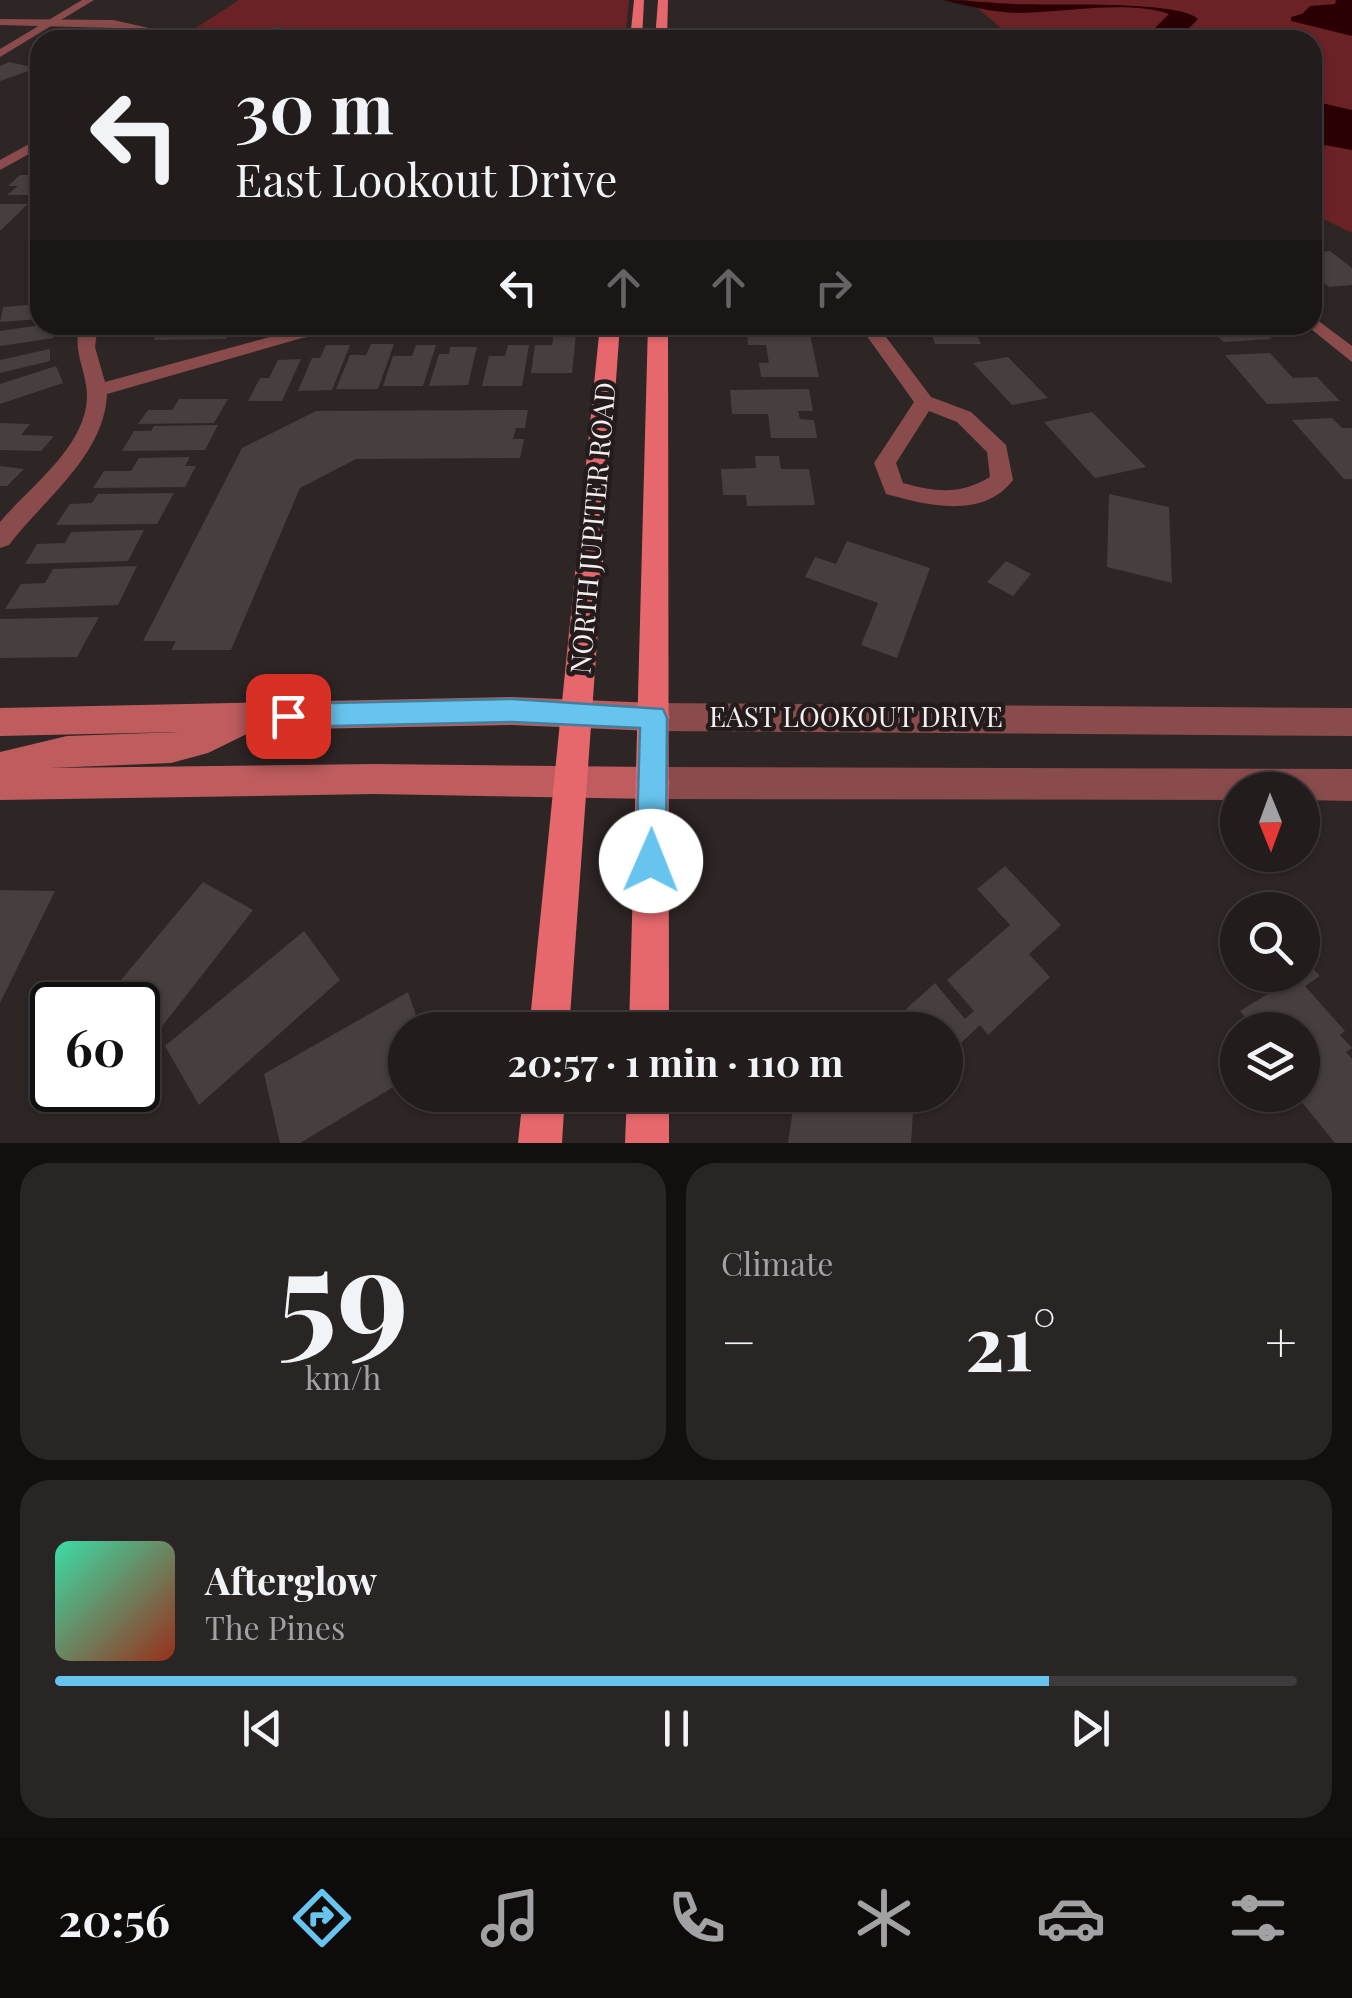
<!DOCTYPE html>
<html lang="en">
<head>
<meta charset="utf-8">
<style>
  :root { --surface:#221c1c; --page:#2a2525; --text:#f1f3f6; --muted:#a2a1a3; --line:#3f3a3b; --accent:#67c4ef }
  body { margin:0; font-family:"Playfair Display",serif; background:var(--page); color:var(--text); height:100vh; display:flex; flex-direction:column; font-size:38px; white-space:nowrap }
  * { box-sizing:border-box; margin:0 }
  p { font-size:32px; color:var(--muted) }
  .icon { flex:none; width:55px; height:55px; fill:none; stroke:currentColor; stroke-width:2; stroke-linecap:round; stroke-linejoin:round }
  .map { position:relative; height:1143px; overflow:hidden }
  .sheet { display:flex; flex-direction:column; gap:20px; padding:20px; background:#130f0f; flex:1 }
  .sheet>* { flex:none }
  .hud { position:absolute; left:30px; top:30px; width:1292px; height:305px; border-radius:30px; box-shadow:0 2px 8px #0004,0 0 0 2px var(--line); background:#221c1c; color:var(--text); overflow:hidden }
  .needle { width:65px; rotate:179deg }
  .controls { position:absolute; left:1220px; top:772px; display:grid; gap:20px }
  .controls a { display:grid; place-items:center; width:100px; height:100px; border-radius:50%; background:var(--surface); box-shadow:0 2px 8px #0004,0 0 0 2px var(--line); font-size:50px }
  .speed { position:absolute; left:30px; top:982px; display:flex; gap:20px; font-size:50px; font-weight:700; text-align:center }
  .speed>* { display:grid; place-content:center; width:130px; height:130px; border-radius:50%; background:var(--surface); box-shadow:0 2px 8px #0004,0 0 0 2px var(--line); line-height:1 }
  .speed .limit { border:5px solid #111; border-radius:15px; background:#fff; color:#111 }
  .pin { position:absolute; display:grid; place-items:center; width:85px; height:85px; color:#fff; margin:-42px; border-radius:20px; box-shadow:0 5px 15px #0006 }
  .me { position:absolute; width:110px; margin:-55px; rotate:1deg; stroke-linejoin:round; filter:drop-shadow(0 0 8px #0008) }
  .turn { display:flex; align-items:center; gap:35px; height:210px; padding:0 40px; font-size:45px }
  .turn .icon { width:130px; height:130px; stroke-width:2.5 }
  .turn b { display:block; font-size:70px; line-height:85px }
  .lanes { display:flex; align-items:center; height:95px; padding:0 40px; background:#0003; justify-content:center; gap:50px; direction:ltr }
  .lanes .off { opacity:.35 }
  .big { font-size:75px; font-weight:700; line-height:1.1 }
  .sheet .tile { flex:1; display:flex; flex-direction:column; justify-content:center; gap:15px; min-width:0; padding:0 35px; border-radius:30px; background:var(--page) }
  .sheet .dial { align-items:center; gap:0 }
  .dial b { font-size:130px; line-height:1 }
  .song { display:flex; align-items:center; gap:30px }
  .cover { width:120px; height:120px; border-radius:15px; background:linear-gradient(135deg,hsl(160 70% 55%),hsl(10 70% 35%)) }
  .played { height:10px; border-radius:5px; background:linear-gradient(90deg,var(--accent) 80%,var(--line) 80%) }
  .keys { display:flex; justify-content:space-around; direction:ltr }
  .heat { display:flex; justify-content:space-between; align-items:center; font-size:55px; direction:ltr }
  .sheet .tiles { flex:1; display:grid; gap:20px; grid-template-columns:1fr 1fr }
  .tile:last-child { grid-column:span 2 }
  .trip { position:absolute; left:388px; top:1012px; width:575px; height:100px; border-radius:50px; background:var(--surface); box-shadow:0 2px 8px #0004,0 0 0 2px var(--line); font-weight:700; line-height:100px; text-align:center }
  .tab-bar { display:flex; height:160px; justify-content:space-around; align-items:center; background:#0e0b0b; color:var(--muted) }
  .tab-bar .icon { width:70px; height:70px }
  .tab-bar .current { color:var(--accent) }
  .tab-bar b { font-size:45px; color:var(--text) }
  .map>svg:first-child { display:block }
</style>
</head>
<body>
<div class="map">
<svg width="1352" height="1143" viewBox="0 0 1352 1143">
  <rect width="100%" height="100%" fill="#2e2525"/>
  <!-- green -->
  <g fill="#6a2226">
    <polygon points="239,0 629,0 625,40 214,40 191,31"/>
    <polygon points="968,0 1352,0 1352,233 1313,214 1312,40 1015,40"/>
  </g>
  <!-- water -->
  <g fill="#2b0004">
    <path d="M 943,0 C 967,0 990,3 1014,4 C 1052,6 1178,0 1198,19 L 1177,40 L 1143,40 L 1169,14 C 1131,0 1063,12 1021,13 C 995,13 968,6 943,0 Z"/>
    <polygon points="1336,0 1352,0 1352,36 1291,21 1291,17 1302,14 1310,6 1335,4"/>
    <polygon points="1313,101 1352,110 1352,150 1313,143"/>
  </g>
  <!-- building -->
  <g fill="#473e3e">
    <polygon points="275,27 281,27 311,37 271,40 256,35"/>
    <polygon points="9,62 37,68 0,81 0,66"/>
    <polygon points="20,175 40,175 40,195 7,195 18,186 8,186"/>
    <polygon points="0,204 28,204 0,231"/>
    <polygon points="1330,251 1352,268 1352,285 1329,287 1312,274 1312,253"/>
    <polygon points="40,304 40,319 0,322 3,307"/>
    <polygon points="41,325 58,325 54,338 0,346 0,331"/>
    <polygon points="234,325 226,339 153,340 163,326"/>
    <polygon points="928,325 972,325 981,344 935,344"/>
    <polygon points="1179,325 1258,325 1272,339 1224,342 1217,336 1191,337"/>
    <polygon points="809,330 819,377 761,377 759,363 769,363 766,345 748,345 747,331"/>
    <polygon points="554,334 576,334 572,373 531,373 535,345 552,345"/>
    <polygon points="371,344 394,344 378,389 336,389 350,355 366,355"/>
    <polygon points="326,345 350,345 332,390 298,391 312,358 320,358"/>
    <polygon points="416,345 436,345 423,386 383,386 393,356 412,356"/>
    <polygon points="508,345 529,345 522,386 482,386 489,356 505,356"/>
    <polygon points="450,347 477,347 468,385 429,386 439,354 449,354"/>
    <polygon points="50,349 50,361 0,373 0,360"/>
    <polygon points="1270,353 1293,378 1317,377 1340,401 1267,404 1225,355"/>
    <polygon points="1008,357 1048,398 1012,405 973,363"/>
    <polygon points="301,359 282,401 248,401 260,378 269,378 278,360"/>
    <polygon points="56,366 63,383 0,404 0,384"/>
    <polygon points="809,389 813,411 798,411 800,419 814,420 817,438 771,438 768,414 732,414 730,390"/>
    <polygon points="179,399 228,399 214,423 138,424 148,410 172,410"/>
    <polygon points="528,410 525,428 516,428 513,439 524,439 520,458 356,459 300,488 231,650 171,650 176,641 143,641 242,448 316,411"/>
    <polygon points="1092,412 1146,467 1095,478 1044,422"/>
    <polygon points="1332,418 1342,428 1352,428 1352,479 1344,479 1292,420"/>
    <polygon points="0,423 30,424 21,435 54,436 41,451 0,450"/>
    <polygon points="218,425 205,450 122,451 134,431 151,431 154,426"/>
    <polygon points="755,456 779,456 781,469 809,469 815,505 747,506 746,495 723,495 721,469 756,468"/>
    <polygon points="190,457 185,466 196,466 185,487 93,488 104,471 131,471 139,458"/>
    <polygon points="0,466 24,469 7,486 0,486"/>
    <polygon points="174,493 157,524 56,525 70,504 92,503 98,494"/>
    <polygon points="1109,494 1169,507 1172,583 1107,567"/>
    <polygon points="144,530 128,561 25,564 37,544 65,543 71,532"/>
    <polygon points="847,541 930,568 897,658 861,645 878,603 805,577 815,557 836,564"/>
    <polygon points="1006,561 1031,574 1013,596 987,582"/>
    <polygon points="137,566 118,605 5,609 21,584 45,583 53,569"/>
    <polygon points="99,617 77,657 0,658 0,619"/>
    <polygon points="1005,866 1061,925 1029,954 1050,977 988,1035 980,1025 945,1058 945,1030 923,1030 906,1009 935,983 965,1019 974,1011 947,980 1010,925 977,889"/>
    <polygon points="203,882 253,910 145,1048 138,1043 138,1005 100,1005"/>
    <polygon points="0,890 55,891 0,1003"/>
    <polygon points="304,931 340,980 199,1105 165,1046"/>
    <polygon points="1302,956 1320,976 1305,986 1345,1031 1340,1035 1352,1048 1346,1052 1352,1059 1352,1143 1335,1143 1296,1095 1302,1095 1302,1030 1256,1030 1240,1011 1273,991 1259,975 1302,975"/>
    <polygon points="408,992 421,1030 405,1030 405,1080 300,1143 280,1143 264,1074"/>
    <polygon points="795,1095 851,1095 913,1113 911,1143 788,1143"/>
  </g>
  <g fill="none" stroke-linecap="round" stroke-linejoin="round">
    <!-- minor -->
    <g fill="#894b4b" fill-rule="evenodd">
      <polygon points="82,0 94,0 0,57 0,49"/>
      <polygon points="40,138 40,148 0,170 0,160"/>
      <polygon points="1312,316 1352,346 1352,362 1306,325 1312,325"/>
      <path d="M 80,325 L 98,325 L 95,347 L 105,382 L 314,325 L 449,325 L 440,331 L 335,333 L 302,338 L 107,394 C 105,455 43,500 9,545 L 0,548 L 0,522 C 30,486 88,446 87,394 C 86,369 72,351 80,325 Z"/>
      <path d="M 859,325 L 877,325 L 931,397 L 971,412 L 1006,445 L 1013,480 C 983,520 926,505 886,494 L 874,463 L 914,402 ZM 929,411 L 957,422 L 987,452 L 990,477 C 960,495 936,492 903,483 L 896,463 Z"/>
    </g>
    <!-- tertiary -->
    <g fill="#894b4b" fill-rule="evenodd">
      <polygon points="0,19 113,20 203,40 178,40 113,28 0,25"/>
      <polygon points="654,703 1352,708 1352,736 654,731 643,727 638,717 643,707"/>
      <polygon points="653,767 1352,769 1352,801 1302,800 1302,790 1238,790 1238,800 653,799 641,794 636,783 641,772"/>
    </g>
    <!-- secondary -->
    <polygon fill="#be5c5e" fill-rule="evenodd" points="512,697 654,703 665,707 670,717 665,727 654,731 512,725 255,730 208,753 171,763 50,768 375,764 653,767 665,772 670,783 665,794 653,799 375,794 0,800 0,752 67,736 179,732 0,736 0,708"/>
    <!-- primary -->
    <g fill="#e7686c" fill-rule="evenodd">
      <polygon points="634,0 644,0 642,40 630,40"/>
      <polygon points="658,0 668,0 667,40 655,40"/>
      <polygon points="600,325 620,325 569,1030 529,1030"/>
      <polygon points="648,325 668,325 669,1030 629,1030"/>
      <polygon points="523,1095 565,1095 562,1143 518,1143"/>
      <polygon points="627,1095 669,1095 669,1143 625,1143"/>
    </g>
  </g>
  <!-- route -->
  <polygon fill="#67c4ef" stroke="#437f9b" stroke-width="2.5" points="512,699 663,709 667,718 666,861 662,871 651,875 641,871 636,861 640,728 512,722 288,727 279,724 275,716 279,707 288,704"/>
  <g text-anchor="middle" stroke-width="9" stroke-linejoin="round" paint-order="stroke">
    <!-- street labels -->
    <g font-size="28" fill="#f4eeee" stroke="#241c1c">
      <text transform="translate(593 528) rotate(-85)" y="10">NORTH JUPITER ROAD</text>
      <text x="856" y="727">EAST LOOKOUT DRIVE</text>
    </g>
  </g>
</svg>
<div class="controls">
<a><svg class="needle" viewBox="-14 -14 28 28"><path d="M0-13l5 13h-10z" fill="#e53935"/><path d="M0 13l5-13h-10z" fill="#a2a1a3"/></svg></a>
<a><svg class="icon" aria-label="search" viewBox="0 0 24 24"><circle cx="10" cy="10" r="6"/><path d="M15 15l6 6"/></svg></a>
<a><svg class="icon" aria-label="layers" viewBox="0 0 24 24"><path d="M12 4l9 5-9 5-9-5zM3 14l9 5 9-5"/></svg></a>
</div>
<div class="speed"><div class="limit">60</div></div>
<div class="pin" style="left:288px;top:716px;background:#d93025"><svg class="icon" aria-label="arrive" viewBox="0 0 24 24"><path d="M6 21V4h12l-3 4 3 4H6"/></svg></div>
<svg class="me" style="left:651px;top:861px" viewBox="-20 -20 40 40"><circle r="19" fill="#fff"/><path d="M0-13L10 11 0 6-10 11z" fill="#67c4ef"/></svg>
<div class="trip">20:57 · 1 min · 110 m</div>
<div class="hud">
<div class="turn"><svg class="icon" aria-label="left" viewBox="0 0 24 24"><path d="M17 20v-9H6M10 6l-5 5 5 5"/></svg><div><b>30 m</b>East Lookout Drive</div></div>
<div class="lanes"><svg class="icon" aria-label="left" viewBox="0 0 24 24"><path d="M17 20v-9H6M10 6l-5 5 5 5"/></svg><svg class="icon off" aria-label="ahead" viewBox="0 0 24 24"><path d="M12 20V5M6 11l6-6 6 6"/></svg><svg class="icon off" aria-label="ahead" viewBox="0 0 24 24"><path d="M12 20V5M6 11l6-6 6 6"/></svg><svg class="icon off" aria-label="right" viewBox="0 0 24 24"><path d="M7 20v-9h11M14 6l5 5-5 5"/></svg></div>
</div>
</div>
<section class="sheet">
<div class="tiles">
<div class="tile dial"><b>59</b><p>km/h</p></div>
<div class="tile"><p>Climate</p>
<div class="heat"><a>−</a><b class="big">21°</b><a>+</a></div>
</div>
<div class="tile">
<div class="song"><i class="cover"></i><div><b>Afterglow</b><p>The Pines</p></div></div>
<div class="played"></div>
<div class="keys"><svg class="icon" aria-label="previous" viewBox="0 0 24 24"><path d="M18 5L8 12l10 7zM5 5v14"/></svg><svg class="icon" aria-label="pause" viewBox="0 0 24 24"><path d="M8 5v14M16 5v14"/></svg><svg class="icon" aria-label="next" viewBox="0 0 24 24"><path d="M6 5l10 7-10 7zM19 5v14"/></svg></div>
</div>
</div>
</section>
<nav class="tab-bar">
<b>20:56</b>
<svg class="icon current" aria-label="directions" viewBox="0 0 24 24"><path d="M12 3l9 9-9 9-9-9zM9 14v-3h6M13 9l2 2-2 2"/></svg>
<svg class="icon" aria-label="music" viewBox="0 0 24 24"><path d="M9 18V5l10-2v13"/><circle cx="6" cy="18" r="3"/><circle cx="16" cy="16" r="3"/></svg>
<svg class="icon" aria-label="phone" viewBox="0 0 24 24"><path d="M5 4h4l2 5-3 2q2 4 5 5l2-3 5 2v4C11 20 4 13 5 4z"/></svg>
<svg class="icon" aria-label="climate" viewBox="0 0 24 24"><path d="M12 3v18M4 7l16 10M4 17L20 7"/></svg>
<svg class="icon" aria-label="car" viewBox="0 0 24 24"><path d="M5 17H2v-5l4-1 3-4h7l3 4 3 1v5h-3M9 17h6M6 11h13"/><circle cx="7" cy="17" r="2"/><circle cx="17" cy="17" r="2"/></svg>
<svg class="icon" aria-label="filters" viewBox="0 0 24 24"><path d="M4 7h16M4 17h16"/><circle cx="9" cy="7" r="2"/><circle cx="15" cy="17" r="2"/></svg>
</nav>
</body>
</html>
